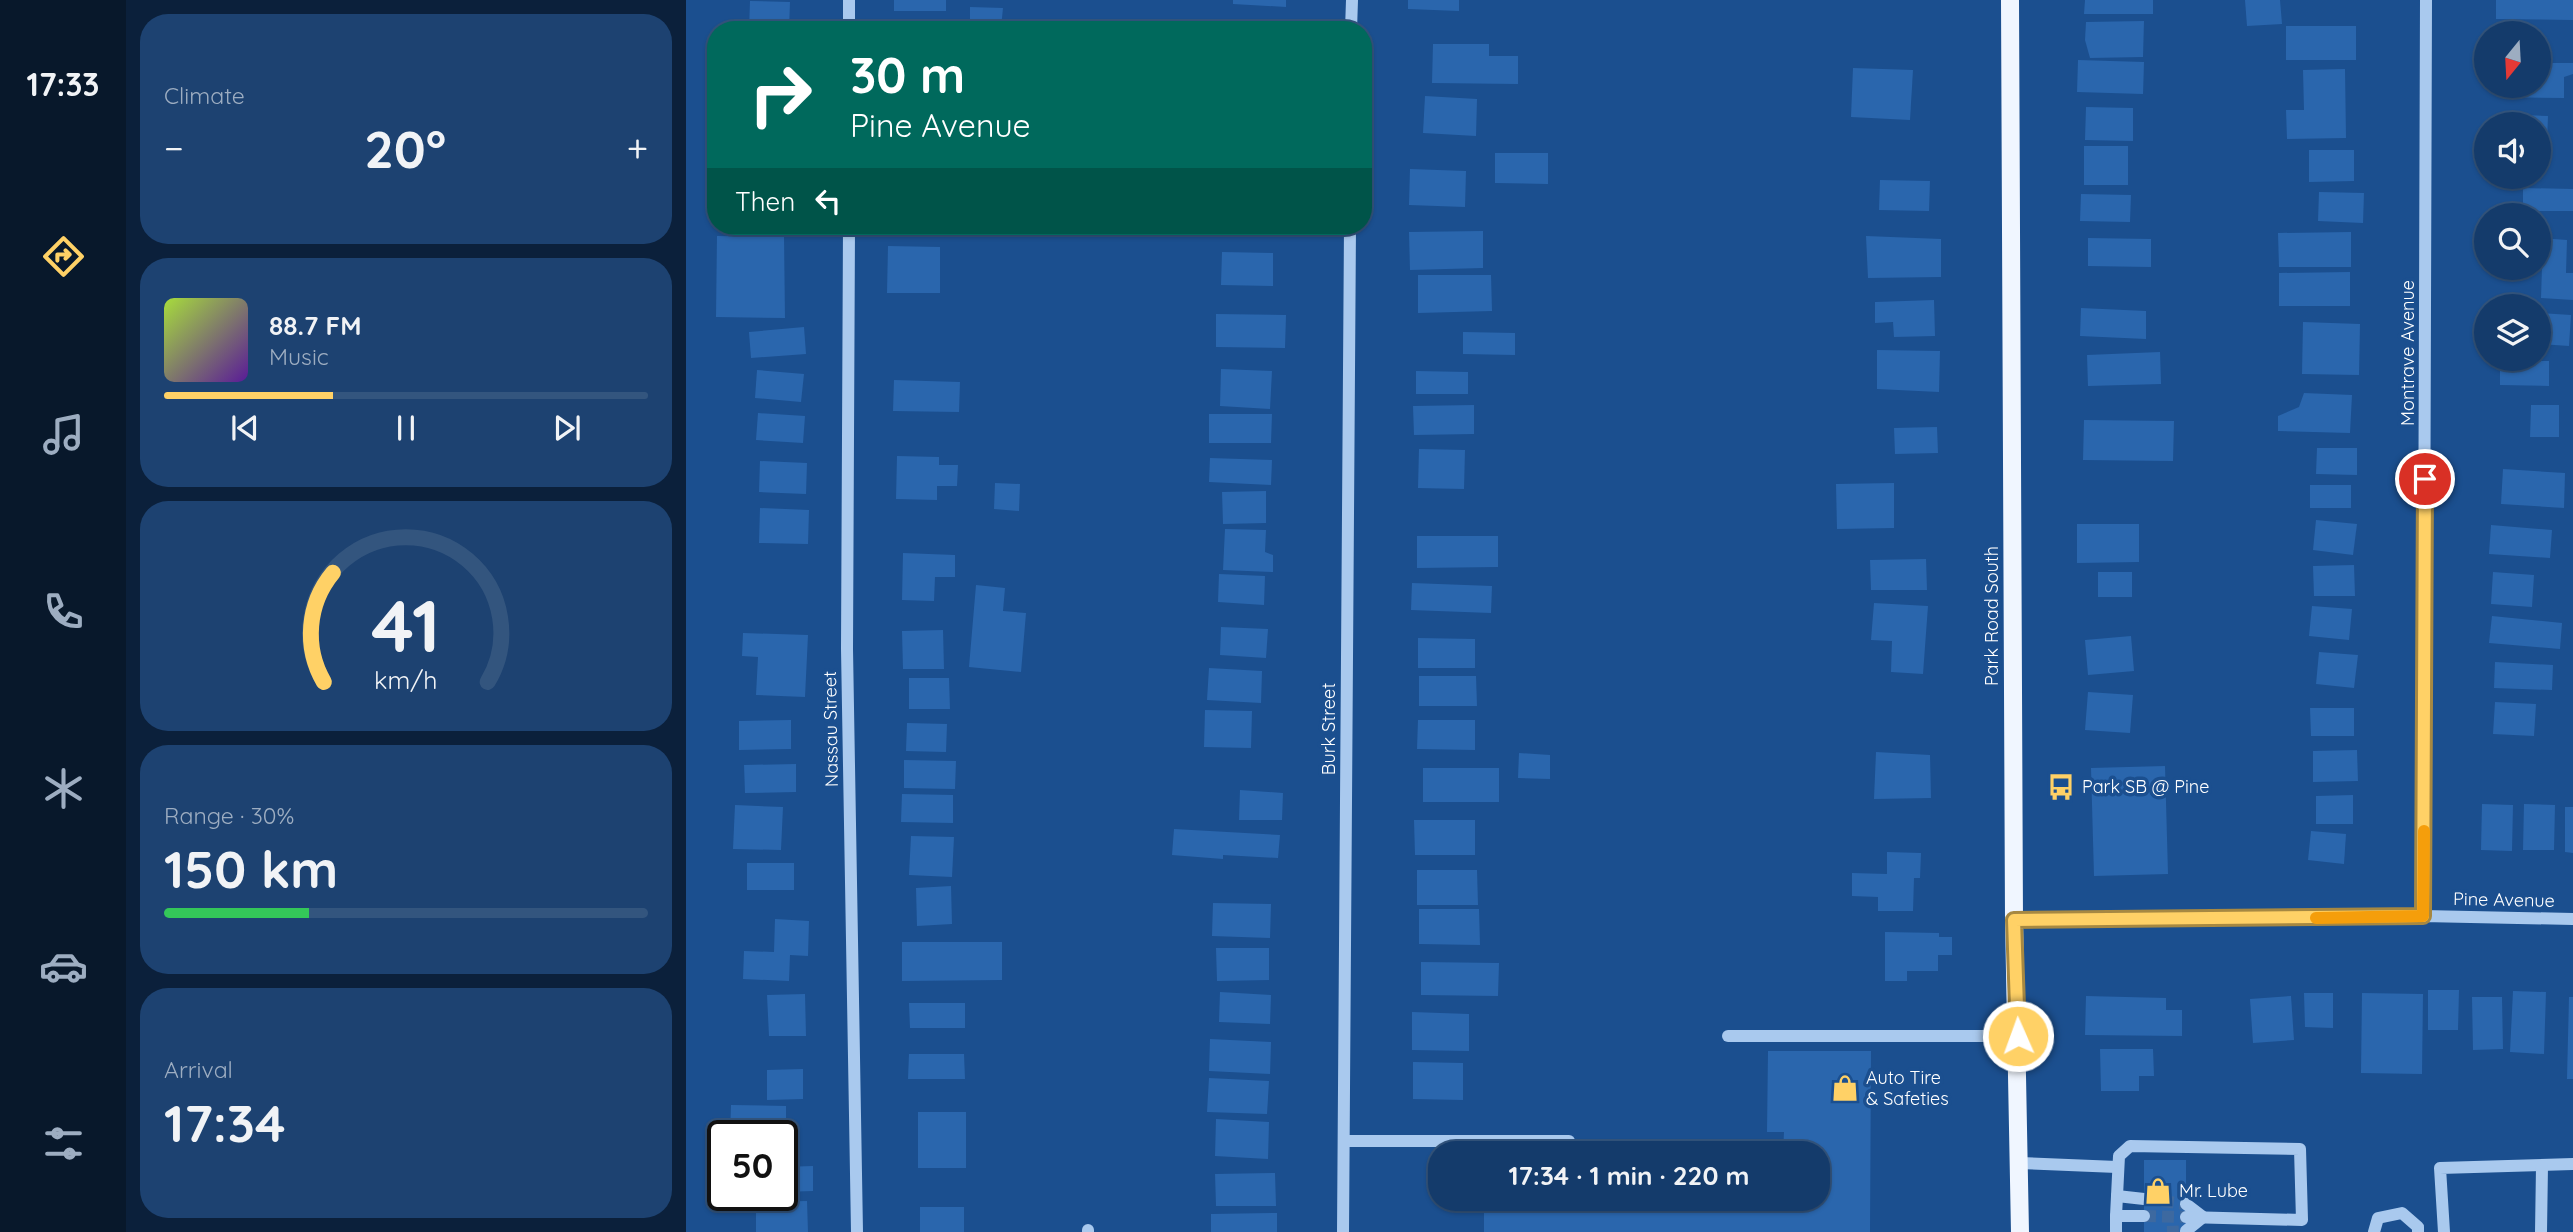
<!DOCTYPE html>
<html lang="en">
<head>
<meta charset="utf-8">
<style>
  :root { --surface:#143b6b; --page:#1d4271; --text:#f1f3f6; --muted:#9dadc1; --line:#33557e; --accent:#ffd166 }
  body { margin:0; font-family:Quicksand,sans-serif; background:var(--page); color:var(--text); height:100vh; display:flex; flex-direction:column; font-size:26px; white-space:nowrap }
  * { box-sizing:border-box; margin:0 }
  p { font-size:23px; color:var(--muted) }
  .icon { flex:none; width:38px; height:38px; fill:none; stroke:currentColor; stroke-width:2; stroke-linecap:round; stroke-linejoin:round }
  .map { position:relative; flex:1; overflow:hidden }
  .sheet { display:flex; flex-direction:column; gap:14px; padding:14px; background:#0b203b; width:560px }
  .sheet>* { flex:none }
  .top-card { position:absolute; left:21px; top:21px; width:665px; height:214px; border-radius:28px; box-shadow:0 2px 5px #0004,0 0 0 2px var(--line); background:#00695c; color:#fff; overflow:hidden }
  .needle { width:46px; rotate:198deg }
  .controls { position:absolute; left:1788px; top:21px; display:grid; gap:14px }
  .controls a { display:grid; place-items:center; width:77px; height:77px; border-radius:50%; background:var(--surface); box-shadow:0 2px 5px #0004,0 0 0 2px var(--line); font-size:35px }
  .speed { position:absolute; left:21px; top:1120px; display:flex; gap:14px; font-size:35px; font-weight:700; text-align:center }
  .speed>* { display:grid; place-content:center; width:91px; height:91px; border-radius:50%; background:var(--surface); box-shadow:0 2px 5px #0004,0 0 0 2px var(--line); line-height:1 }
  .speed .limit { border:4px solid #111; border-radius:10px; background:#fff; color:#111 }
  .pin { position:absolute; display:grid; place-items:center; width:60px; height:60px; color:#fff; margin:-30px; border:4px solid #fff; border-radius:50%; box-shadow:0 2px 7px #0007 }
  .me { position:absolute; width:77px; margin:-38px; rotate:358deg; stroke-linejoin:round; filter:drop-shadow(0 0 5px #0008) }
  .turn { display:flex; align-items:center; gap:24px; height:147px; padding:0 28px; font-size:32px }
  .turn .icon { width:91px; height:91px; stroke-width:2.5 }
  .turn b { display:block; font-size:49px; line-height:60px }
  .then { display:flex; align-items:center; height:66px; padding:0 28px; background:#0003; gap:14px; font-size:26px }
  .big { font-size:52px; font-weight:700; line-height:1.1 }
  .sheet .widget { flex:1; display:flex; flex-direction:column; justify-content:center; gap:10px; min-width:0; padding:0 24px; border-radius:28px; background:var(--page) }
  .sheet .dial { align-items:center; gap:0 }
  .dial svg { height:182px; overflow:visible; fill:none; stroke:var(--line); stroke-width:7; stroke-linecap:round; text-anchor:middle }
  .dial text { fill:var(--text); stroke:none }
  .song { display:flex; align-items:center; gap:21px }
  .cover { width:84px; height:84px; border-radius:10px; background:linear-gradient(135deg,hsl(80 70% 55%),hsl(270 70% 35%)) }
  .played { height:7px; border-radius:4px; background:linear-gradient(90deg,var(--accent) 35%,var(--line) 35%) }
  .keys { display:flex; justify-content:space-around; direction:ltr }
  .heat { display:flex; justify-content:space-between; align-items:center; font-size:38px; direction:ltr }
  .charge { height:10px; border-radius:5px; background:linear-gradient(90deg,#34c759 30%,var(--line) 0) }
  .trip { position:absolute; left:742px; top:1141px; width:402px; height:70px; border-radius:28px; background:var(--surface); box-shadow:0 2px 5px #0004,0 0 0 2px var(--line); font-weight:700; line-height:70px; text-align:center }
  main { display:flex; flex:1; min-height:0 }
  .menu { display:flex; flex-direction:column; width:126px; justify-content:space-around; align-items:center; background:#08182b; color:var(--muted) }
  .menu .icon { width:49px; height:49px }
  .menu .active { color:var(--accent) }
  .menu b { font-size:32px; color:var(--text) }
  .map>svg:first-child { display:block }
</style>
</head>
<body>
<main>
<nav class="menu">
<b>17:33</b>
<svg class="icon active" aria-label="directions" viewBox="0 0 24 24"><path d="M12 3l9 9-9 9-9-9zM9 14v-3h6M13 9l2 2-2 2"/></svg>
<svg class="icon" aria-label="music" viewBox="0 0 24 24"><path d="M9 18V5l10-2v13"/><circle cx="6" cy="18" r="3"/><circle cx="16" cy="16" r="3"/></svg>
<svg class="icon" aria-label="phone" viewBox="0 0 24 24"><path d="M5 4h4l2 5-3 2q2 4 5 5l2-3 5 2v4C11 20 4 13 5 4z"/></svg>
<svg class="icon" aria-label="climate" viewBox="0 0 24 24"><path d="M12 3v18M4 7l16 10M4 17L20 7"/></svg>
<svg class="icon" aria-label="car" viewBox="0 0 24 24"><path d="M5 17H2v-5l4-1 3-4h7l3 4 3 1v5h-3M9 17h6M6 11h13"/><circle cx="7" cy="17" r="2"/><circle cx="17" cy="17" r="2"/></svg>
<svg class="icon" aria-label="filters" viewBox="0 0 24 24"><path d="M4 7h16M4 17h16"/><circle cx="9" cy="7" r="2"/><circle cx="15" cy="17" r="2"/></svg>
</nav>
<section class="sheet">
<div class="widget"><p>Climate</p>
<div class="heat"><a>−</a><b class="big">20°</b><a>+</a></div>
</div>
<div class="widget">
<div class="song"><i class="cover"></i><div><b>88.7 FM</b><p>Music</p></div></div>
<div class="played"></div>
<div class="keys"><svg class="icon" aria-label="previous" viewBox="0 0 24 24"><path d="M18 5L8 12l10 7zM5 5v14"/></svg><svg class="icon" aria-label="pause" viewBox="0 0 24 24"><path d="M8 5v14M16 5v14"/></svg><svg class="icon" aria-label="next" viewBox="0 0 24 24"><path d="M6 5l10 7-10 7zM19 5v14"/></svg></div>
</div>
<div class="widget dial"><svg viewBox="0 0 100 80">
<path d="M14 69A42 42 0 1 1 86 69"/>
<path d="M14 69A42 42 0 0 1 18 21" stroke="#ffd166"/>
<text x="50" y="56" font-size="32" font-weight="700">41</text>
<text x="50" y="72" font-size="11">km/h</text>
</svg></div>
<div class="widget"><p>Range · 30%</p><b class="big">150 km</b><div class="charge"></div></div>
<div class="widget"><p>Arrival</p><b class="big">17:34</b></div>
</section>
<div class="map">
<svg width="1887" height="1232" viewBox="0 0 1887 1232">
  <rect width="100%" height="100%" fill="#1b4f8f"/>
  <!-- building -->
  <g fill="#2a66ad">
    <rect x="208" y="0" width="52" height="11"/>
    <polygon points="547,0 600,0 600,7 547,4"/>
    <polygon points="722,0 773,0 773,11 722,9"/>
    <polygon points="1399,0 1467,0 1467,14 1398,14"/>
    <polygon points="1559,0 1594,0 1596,24 1561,26"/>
    <polygon points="1810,0 1887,0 1887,20 1810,19"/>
    <polygon points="64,1 104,2 103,30 63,30"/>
    <polygon points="284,7 317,8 315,28 284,27"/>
    <polygon points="1458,21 1457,57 1404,58 1399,40 1400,22"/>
    <polygon points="544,26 561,28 561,30 543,30"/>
    <rect x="1600" y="26" width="70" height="34"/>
    <polygon points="747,44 803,44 803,56 832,56 832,84 746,83"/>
    <polygon points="1392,60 1458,62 1457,94 1391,92"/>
    <polygon points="1853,63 1887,63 1887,74 1878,77 1878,98 1811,97 1811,86 1853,86"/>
    <polygon points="1167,68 1227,70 1224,120 1165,117"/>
    <polygon points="1659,69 1660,138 1601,139 1600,110 1618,110 1617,70"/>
    <polygon points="739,96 791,99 790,136 737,133"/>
    <polygon points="1400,107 1447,108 1447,141 1399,140"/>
    <polygon points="1812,114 1862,116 1861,143 1853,142 1853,124 1811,124"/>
    <rect x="1398" y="146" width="44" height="39"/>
    <polygon points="1623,150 1668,150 1668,181 1623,182"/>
    <polygon points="1853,152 1860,153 1858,173 1853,173"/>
    <polygon points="809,153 862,153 862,184 809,183"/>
    <polygon points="724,169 780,171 779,207 723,205"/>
    <polygon points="1194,180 1244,181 1243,211 1193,210"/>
    <polygon points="1837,188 1887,189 1887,211 1837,211"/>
    <polygon points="1633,192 1678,193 1677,223 1632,221"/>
    <polygon points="1395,194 1445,195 1444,222 1394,221"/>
    <polygon points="549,226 599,226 599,234 548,231"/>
    <polygon points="797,231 797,268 724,270 723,232"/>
    <polygon points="1665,232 1665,267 1593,267 1592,233"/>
    <polygon points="31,236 98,237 99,318 30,317"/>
    <polygon points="1180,236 1255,239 1255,277 1182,278"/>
    <polygon points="1402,238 1465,239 1465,267 1402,266"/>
    <polygon points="1853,238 1881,240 1880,273 1887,273 1887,300 1855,298 1856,267 1853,267"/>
    <polygon points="202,246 254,247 254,293 201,293"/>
    <polygon points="536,252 587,253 587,286 535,285"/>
    <polygon points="1664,272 1664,306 1593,306 1593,273"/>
    <polygon points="732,275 805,275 806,311 732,313"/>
    <polygon points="1248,300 1249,336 1208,337 1207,322 1189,323 1189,302"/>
    <polygon points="1395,308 1460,311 1460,339 1394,336"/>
    <polygon points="1853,313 1885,315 1883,346 1853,344"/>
    <polygon points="530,314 600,315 599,348 530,347"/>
    <polygon points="1617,322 1674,324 1673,375 1616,374"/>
    <polygon points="118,327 120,354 65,358 63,332"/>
    <polygon points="777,332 829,333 829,355 777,354"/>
    <polygon points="1191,350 1254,351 1253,392 1191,389"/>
    <polygon points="1474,352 1475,384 1402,386 1401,355"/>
    <polygon points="1814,361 1863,361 1863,386 1814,385"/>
    <polygon points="535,369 586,371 584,409 534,406"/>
    <polygon points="71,370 118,374 115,402 69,398"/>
    <polygon points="730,371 782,372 782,394 730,394"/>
    <polygon points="208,380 274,382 273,412 207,411"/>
    <polygon points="1618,393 1666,395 1664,433 1592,431 1592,416 1613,407"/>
    <polygon points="788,405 788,434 728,435 727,406"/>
    <polygon points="1845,405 1873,405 1873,437 1844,437"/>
    <polygon points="72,413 119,416 117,443 70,440"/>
    <polygon points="523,414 586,414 585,443 523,443"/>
    <polygon points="1398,420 1488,421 1487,461 1397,460"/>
    <polygon points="1251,427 1252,453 1209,454 1208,428"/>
    <polygon points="1631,448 1671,448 1671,475 1630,474"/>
    <polygon points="733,449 779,450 778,489 732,488"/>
    <polygon points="211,456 253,457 253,465 272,465 271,486 251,486 251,500 210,499"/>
    <polygon points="524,458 586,460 585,485 523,482"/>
    <polygon points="74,461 121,463 120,494 73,492"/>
    <polygon points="1817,469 1879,473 1878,508 1815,504"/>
    <polygon points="309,483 334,484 333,511 308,509"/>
    <polygon points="1208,483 1208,528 1151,529 1150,484"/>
    <rect x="1624" y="485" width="41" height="23"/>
    <polygon points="580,491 580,523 537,524 536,492"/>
    <polygon points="74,508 123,510 122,544 73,543"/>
    <polygon points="1630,520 1671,524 1667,555 1627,550"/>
    <polygon points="1391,524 1453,524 1453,562 1391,563"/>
    <polygon points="1805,525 1866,530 1864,558 1803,554"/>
    <polygon points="539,529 580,530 579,552 587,555 587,572 537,570"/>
    <polygon points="731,536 812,536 812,567 731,568"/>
    <polygon points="217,553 269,555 269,577 249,577 248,601 216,600"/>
    <polygon points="1240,559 1241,590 1185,590 1184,560"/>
    <polygon points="1668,565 1669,596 1628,596 1627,566"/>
    <rect x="1412" y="572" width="34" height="25"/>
    <polygon points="1807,572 1848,575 1846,607 1805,604"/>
    <polygon points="533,574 579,576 578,605 532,602"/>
    <polygon points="726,583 806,586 805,613 725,610"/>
    <polygon points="290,585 319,588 317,611 340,613 335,672 283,667"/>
    <polygon points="1188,603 1242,606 1237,674 1205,672 1206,641 1185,640"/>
    <polygon points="1626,606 1666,609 1663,640 1623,636"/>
    <polygon points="1806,616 1876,623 1874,649 1803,643"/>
    <polygon points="535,627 582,629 580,658 534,655"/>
    <polygon points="257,630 258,669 217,669 216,631"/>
    <polygon points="57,633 122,635 119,697 70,695 72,657 56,656"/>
    <polygon points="1445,636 1448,671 1402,675 1399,640"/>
    <polygon points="732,638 789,639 789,668 732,668"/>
    <polygon points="1633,652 1672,655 1668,688 1630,684"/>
    <polygon points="1809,662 1867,665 1866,690 1808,688"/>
    <polygon points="523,668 576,671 575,703 521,700"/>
    <polygon points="733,676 790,676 791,706 733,706"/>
    <polygon points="223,678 263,678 264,709 223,709"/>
    <polygon points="1402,692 1447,695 1444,733 1399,730"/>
    <polygon points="1809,702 1850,704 1848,736 1807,734"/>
    <polygon points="1624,708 1668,708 1668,736 1625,736"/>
    <polygon points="519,710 566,711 565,748 518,747"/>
    <polygon points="105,720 105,749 53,750 53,721"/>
    <polygon points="732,720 789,720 789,750 731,749"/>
    <polygon points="221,723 261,724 260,752 220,751"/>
    <polygon points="1671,750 1672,781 1627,782 1627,751"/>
    <polygon points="1190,752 1244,755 1245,798 1188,799"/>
    <polygon points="833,753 864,755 864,779 832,778"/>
    <polygon points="218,760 270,761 269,789 218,788"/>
    <polygon points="110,764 110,792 59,793 58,765"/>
    <polygon points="1479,766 1482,874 1408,876 1405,768"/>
    <rect x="737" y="768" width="76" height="34"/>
    <polygon points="554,790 597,793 596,820 553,820"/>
    <polygon points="216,794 267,795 267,823 215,822"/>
    <polygon points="1667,795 1667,824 1630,824 1630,796"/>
    <polygon points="1796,804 1827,805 1826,851 1795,850"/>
    <polygon points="1838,804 1869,805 1868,850 1837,850"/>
    <polygon points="49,805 97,807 95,850 47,849"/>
    <polygon points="1879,807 1887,807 1887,853 1879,852"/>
    <polygon points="728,820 789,820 789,855 729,855"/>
    <polygon points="488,829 594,835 592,858 537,855 537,859 486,855"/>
    <polygon points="1625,831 1660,834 1658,864 1622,860"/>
    <polygon points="225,836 268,837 266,877 223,875"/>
    <polygon points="1201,852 1235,853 1234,878 1228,878 1227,911 1192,911 1192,897 1166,896 1166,873 1201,874"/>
    <rect x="61" y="863" width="47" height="27"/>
    <polygon points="731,870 791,870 792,905 731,905"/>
    <polygon points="265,886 266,924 231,926 230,888"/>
    <polygon points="527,903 585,904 584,938 526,936"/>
    <polygon points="733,909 793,909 794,945 733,944"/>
    <polygon points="89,919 123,921 122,956 104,955 103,981 57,979 58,951 88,952"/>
    <polygon points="1199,932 1253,933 1253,937 1266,937 1266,955 1252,955 1252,971 1221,971 1221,981 1199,981"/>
    <polygon points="216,942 316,942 316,980 216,981"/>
    <polygon points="530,948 583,948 583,980 531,981"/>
    <polygon points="735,962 813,963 812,996 735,995"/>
    <polygon points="1742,990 1773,990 1772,1030 1742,1030"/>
    <polygon points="1827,991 1860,992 1858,1054 1824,1052"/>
    <polygon points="534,992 585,995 584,1024 533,1022"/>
    <polygon points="1618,993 1647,993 1647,1028 1619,1027"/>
    <polygon points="1676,993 1737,994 1736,1074 1675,1073"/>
    <polygon points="119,994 120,1036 83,1036 81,995"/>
    <polygon points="1400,996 1480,998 1480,1010 1496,1010 1496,1036 1399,1035"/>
    <polygon points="1605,996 1608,1040 1567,1043 1564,999"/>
    <polygon points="1786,997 1816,997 1817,1049 1787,1050"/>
    <polygon points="1883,997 1887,997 1887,1079 1881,1079"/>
    <polygon points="223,1003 279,1003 279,1028 224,1028"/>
    <polygon points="726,1012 783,1014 783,1051 726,1050"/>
    <polygon points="524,1039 585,1042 584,1074 523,1071"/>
    <polygon points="1414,1049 1467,1049 1468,1076 1453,1076 1453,1091 1415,1091"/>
    <polygon points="1082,1051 1185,1051 1184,1232 798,1232 798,1199 1132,1199 1132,1153 1097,1153 1098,1132 1081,1132"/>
    <polygon points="223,1054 278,1054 279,1079 222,1079"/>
    <polygon points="727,1062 777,1063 777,1100 727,1099"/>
    <polygon points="117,1069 117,1099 81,1100 81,1070"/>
    <polygon points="523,1078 583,1081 581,1114 521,1112"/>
    <polygon points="45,1105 100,1106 100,1138 96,1138 96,1136 44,1136"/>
    <rect x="232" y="1112" width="48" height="56"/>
    <polygon points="530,1119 583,1122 582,1159 529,1156"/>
    <polygon points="798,1145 871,1145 871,1149 974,1150 974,1153 798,1153"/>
    <rect x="1458" y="1160" width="42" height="72"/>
    <polygon points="127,1166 127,1191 96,1192 96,1167"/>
    <polygon points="589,1173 590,1206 530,1206 529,1174"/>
    <polygon points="121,1201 122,1232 70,1232 70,1202"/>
    <rect x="234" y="1207" width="44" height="25"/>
    <polygon points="591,1213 591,1232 525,1232 525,1214"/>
  </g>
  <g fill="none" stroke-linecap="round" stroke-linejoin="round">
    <!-- minor-tunnel -->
    <g stroke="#3d69a0" stroke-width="12" stroke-dasharray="12 6" stroke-linecap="butt">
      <polyline points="1458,1199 1500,1204"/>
      <polyline points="1458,1216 1500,1217"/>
      <polyline points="1481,1232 1500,1231"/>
    </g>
    <!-- minor -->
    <g stroke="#a9c9ee" stroke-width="12">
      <polyline points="163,30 163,0"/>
      <polyline points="665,30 666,0"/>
      <polyline points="163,226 161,649 171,1232"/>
      <polyline points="1737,916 1740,0"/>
      <polyline points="1328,920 1737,916 1887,919"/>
      <polyline points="1042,1036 1332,1036"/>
      <polyline points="658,1141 883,1141"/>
      <polyline points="1333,1163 1431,1167"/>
      <polyline points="1431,1196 1458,1199"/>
      <polyline points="1500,1204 1517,1217 1500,1231"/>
      <polyline points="1458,1216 1430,1216 1433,1156 1444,1146 1614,1149 1616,1220 1500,1217"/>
      <polyline points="402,1230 402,1232"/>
      <polyline points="657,1232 664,226"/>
      <polyline points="1430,1232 1430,1216"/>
      <polyline points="1688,1232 1692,1218 1716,1213 1732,1227 1732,1232"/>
      <polyline points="1758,1232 1754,1168 1887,1164"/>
      <polyline points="1855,1232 1856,1166"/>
    </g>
    <!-- major -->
    <polyline stroke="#f0f6ff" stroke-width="18" points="1324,0 1328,920 1334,1232"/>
  </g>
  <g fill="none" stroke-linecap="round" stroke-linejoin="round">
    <defs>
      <polyline id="route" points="1332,1036 1328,920 1737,916 1739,479"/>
    </defs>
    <!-- route casing -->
    <use href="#route" stroke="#a68842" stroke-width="18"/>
    <!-- route -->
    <use href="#route" stroke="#ffd166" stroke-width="12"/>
    <!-- slow -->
    <polyline stroke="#f59e0b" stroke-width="12" points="1630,918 1737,916 1738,831"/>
  </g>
  <!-- icons -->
  <defs>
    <symbol id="bus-bare" viewBox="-9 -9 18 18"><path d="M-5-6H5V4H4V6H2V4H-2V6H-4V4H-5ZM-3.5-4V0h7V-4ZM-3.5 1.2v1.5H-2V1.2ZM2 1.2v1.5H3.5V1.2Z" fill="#ffd166" stroke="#1b4f8f" stroke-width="2.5" paint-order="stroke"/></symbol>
    <symbol id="shop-bare" viewBox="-9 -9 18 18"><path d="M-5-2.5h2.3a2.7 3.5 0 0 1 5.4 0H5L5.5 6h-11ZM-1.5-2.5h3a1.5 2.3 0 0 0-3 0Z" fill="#ffd166" stroke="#1b4f8f" stroke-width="2.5" paint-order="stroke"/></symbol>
  </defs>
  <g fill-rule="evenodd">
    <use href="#bus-bare" x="1356" y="768" width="38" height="38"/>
    <use href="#shop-bare" x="1140" y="1069" width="38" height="38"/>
    <use href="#shop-bare" x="1453" y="1172" width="38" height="38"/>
  </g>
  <g text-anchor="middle" stroke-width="7" stroke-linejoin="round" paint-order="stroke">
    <!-- street labels -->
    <g font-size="18" fill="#fff" stroke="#1b4f8f">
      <text transform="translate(1722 353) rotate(-90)" y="6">Montrave Avenue</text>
      <text transform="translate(1306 616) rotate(-90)" y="6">Park Road South</text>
      <text transform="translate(145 729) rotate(-91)" y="6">Nassau Street</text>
      <text transform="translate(643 729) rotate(-90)" y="6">Burk Street</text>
      <text transform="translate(1818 900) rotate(1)" y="6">Pine Avenue</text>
    </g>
    <!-- poi labels -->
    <g font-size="18" fill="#fff" stroke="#1b4f8f" text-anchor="start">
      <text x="1396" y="793">Park SB @ Pine</text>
      <text x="1180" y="1084">Auto Tire<tspan x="1180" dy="21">&amp; Safeties</tspan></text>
      <text x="1493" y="1197">Mr. Lube</text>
    </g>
  </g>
</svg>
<div class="controls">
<a><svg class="needle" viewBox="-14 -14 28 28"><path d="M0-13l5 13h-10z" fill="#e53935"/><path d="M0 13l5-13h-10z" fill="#9dadc1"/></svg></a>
<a><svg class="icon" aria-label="sound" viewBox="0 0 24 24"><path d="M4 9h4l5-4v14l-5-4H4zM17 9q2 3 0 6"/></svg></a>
<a><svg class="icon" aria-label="search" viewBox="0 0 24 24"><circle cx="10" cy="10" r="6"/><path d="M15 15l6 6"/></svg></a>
<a><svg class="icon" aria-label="layers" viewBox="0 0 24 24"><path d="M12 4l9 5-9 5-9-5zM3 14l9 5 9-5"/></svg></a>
</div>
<div class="speed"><div class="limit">50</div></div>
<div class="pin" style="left:1739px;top:479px;background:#d93025"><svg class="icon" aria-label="arrive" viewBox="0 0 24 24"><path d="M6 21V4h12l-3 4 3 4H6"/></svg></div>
<svg class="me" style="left:1332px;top:1036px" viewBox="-20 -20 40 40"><circle r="17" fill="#ffd166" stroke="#fff" stroke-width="3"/><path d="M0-11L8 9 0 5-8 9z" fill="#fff"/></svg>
<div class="trip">17:34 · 1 min · 220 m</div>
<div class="top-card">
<div class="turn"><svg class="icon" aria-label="right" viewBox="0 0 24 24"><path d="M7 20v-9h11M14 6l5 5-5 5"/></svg><div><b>30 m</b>Pine Avenue</div></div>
<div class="then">Then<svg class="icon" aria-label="left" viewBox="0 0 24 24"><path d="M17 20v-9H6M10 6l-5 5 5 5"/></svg></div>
</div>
</div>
</main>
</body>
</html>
